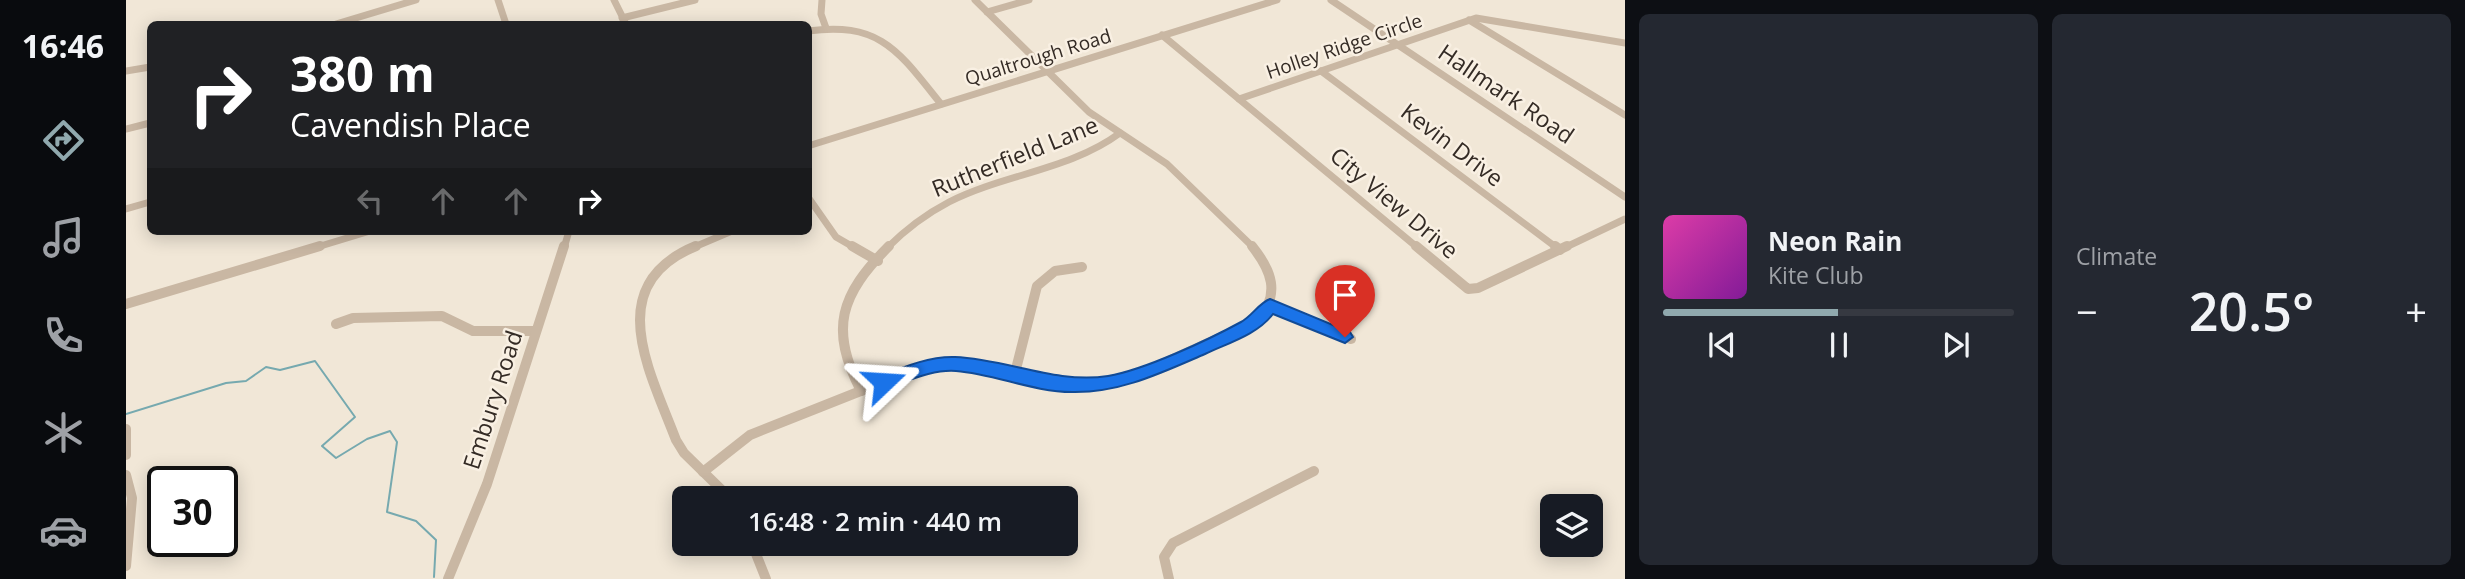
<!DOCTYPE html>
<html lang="en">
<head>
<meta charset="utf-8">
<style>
  :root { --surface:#171b24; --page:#242831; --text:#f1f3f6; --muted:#9ea1a6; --line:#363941; --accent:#90a9ae }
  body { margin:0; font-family:"Open Sans",sans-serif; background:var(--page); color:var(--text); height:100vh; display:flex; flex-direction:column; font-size:26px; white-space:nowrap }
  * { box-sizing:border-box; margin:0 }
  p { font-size:23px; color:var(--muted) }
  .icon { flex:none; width:38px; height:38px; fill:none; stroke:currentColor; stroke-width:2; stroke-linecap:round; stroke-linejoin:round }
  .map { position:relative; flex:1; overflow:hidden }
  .side { display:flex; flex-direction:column; gap:14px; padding:14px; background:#0d0f14; width:840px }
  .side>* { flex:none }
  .top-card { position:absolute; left:21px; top:21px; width:665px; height:214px; border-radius:10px; box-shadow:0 4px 18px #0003; background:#202124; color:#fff; overflow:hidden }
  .controls { position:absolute; left:1414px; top:494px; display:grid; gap:14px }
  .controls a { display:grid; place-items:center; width:63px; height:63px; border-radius:10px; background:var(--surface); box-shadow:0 4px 18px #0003; font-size:35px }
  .speed { position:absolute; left:21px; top:466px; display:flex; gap:14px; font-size:35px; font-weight:700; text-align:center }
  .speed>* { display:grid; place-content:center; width:91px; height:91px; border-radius:50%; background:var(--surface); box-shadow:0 4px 18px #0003; line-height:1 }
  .speed .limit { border:4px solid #111; border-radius:10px; background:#fff; color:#111 }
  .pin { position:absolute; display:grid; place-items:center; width:60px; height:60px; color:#fff; margin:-72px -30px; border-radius:50% 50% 50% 0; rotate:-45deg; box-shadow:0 0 7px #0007 }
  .pin .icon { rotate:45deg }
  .me { position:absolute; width:77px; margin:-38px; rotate:70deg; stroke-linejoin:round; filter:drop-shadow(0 0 5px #0008) }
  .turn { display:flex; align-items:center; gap:24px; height:147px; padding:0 28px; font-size:32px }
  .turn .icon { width:91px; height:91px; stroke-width:2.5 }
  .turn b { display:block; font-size:49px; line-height:60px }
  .lanes { display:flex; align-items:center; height:66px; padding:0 28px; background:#0003; justify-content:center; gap:35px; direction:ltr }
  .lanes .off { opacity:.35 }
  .big { font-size:52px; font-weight:600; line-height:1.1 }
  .side .tile { flex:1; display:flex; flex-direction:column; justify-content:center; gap:10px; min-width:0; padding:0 24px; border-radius:10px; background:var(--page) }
  .song { display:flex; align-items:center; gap:21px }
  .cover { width:84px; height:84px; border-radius:10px; background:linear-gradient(135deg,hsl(320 70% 55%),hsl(290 70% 35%)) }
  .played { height:7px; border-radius:4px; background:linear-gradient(90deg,var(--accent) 50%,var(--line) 50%) }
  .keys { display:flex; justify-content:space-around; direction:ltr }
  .heat { display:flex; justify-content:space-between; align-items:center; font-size:38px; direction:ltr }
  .side .tiles { flex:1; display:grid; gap:14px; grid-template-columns:repeat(2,1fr) }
  .trip { position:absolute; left:546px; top:486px; width:406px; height:70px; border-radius:10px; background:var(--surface); box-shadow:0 4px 18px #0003; font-weight:600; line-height:70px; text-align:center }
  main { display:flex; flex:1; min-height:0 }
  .tab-bar { display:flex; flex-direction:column; width:126px; justify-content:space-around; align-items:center; background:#090b0e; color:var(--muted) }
  .tab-bar .icon { width:49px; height:49px }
  .tab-bar .current { color:var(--accent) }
  .tab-bar b { font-size:32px; color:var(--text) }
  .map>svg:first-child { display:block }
</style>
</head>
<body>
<main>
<nav class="tab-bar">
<b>16:46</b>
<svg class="icon current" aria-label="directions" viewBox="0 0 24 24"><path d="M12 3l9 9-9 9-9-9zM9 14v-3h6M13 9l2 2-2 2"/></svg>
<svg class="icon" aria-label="music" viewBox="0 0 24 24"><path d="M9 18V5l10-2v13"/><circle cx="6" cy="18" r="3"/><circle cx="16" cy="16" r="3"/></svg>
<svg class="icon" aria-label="phone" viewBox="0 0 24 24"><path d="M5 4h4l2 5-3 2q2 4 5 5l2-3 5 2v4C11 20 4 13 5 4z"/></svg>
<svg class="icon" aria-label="climate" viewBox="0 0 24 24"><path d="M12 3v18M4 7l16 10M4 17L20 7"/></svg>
<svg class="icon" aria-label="car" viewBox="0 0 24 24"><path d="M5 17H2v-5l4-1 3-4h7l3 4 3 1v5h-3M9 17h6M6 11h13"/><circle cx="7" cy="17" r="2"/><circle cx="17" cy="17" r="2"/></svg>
</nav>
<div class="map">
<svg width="1499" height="579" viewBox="0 0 1499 579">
  <rect width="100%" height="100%" fill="#f1e7d7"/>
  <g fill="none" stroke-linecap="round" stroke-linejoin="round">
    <!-- stream -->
    <polyline stroke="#76a9af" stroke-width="2" points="0,414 100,383 120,381 140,367 154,370 189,361 229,417 196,446 210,458 241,439 264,431 271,442 261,512 290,521 310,540 308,577"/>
    <!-- minor-far1 -->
    <g stroke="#c9b7a3" stroke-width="7">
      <polyline points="372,0 380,24"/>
      <polyline points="488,0 500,24"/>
      <polyline points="696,0 695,14 700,28"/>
      <polyline points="849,0 963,112 1041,164 1128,248"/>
      <polyline points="1205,0 1499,197"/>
      <polyline points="861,12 903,0"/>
      <polyline points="496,18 569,0"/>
      <polyline points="1343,20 1499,115"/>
      <polyline points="210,24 290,0"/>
      <path d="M 682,31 C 755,21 773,52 815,104"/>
      <polyline points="1036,35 1292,248"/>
      <polyline points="0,71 24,67"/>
      <polyline points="1195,71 1431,248"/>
      <polyline points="1113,99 1350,18 1499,43"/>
      <polyline points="0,129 24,123"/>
      <polyline points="682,146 1151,0"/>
      <polyline points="682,197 710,237 729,248"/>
      <polyline points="0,209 24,202"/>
      <polyline points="188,248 244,231"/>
      <polyline points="438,248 443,231"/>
      <polyline points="566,248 606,231"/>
      <path d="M 761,248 C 779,230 800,214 823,202 C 878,174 944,170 994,133"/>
      <polyline points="1438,248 1499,219"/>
    </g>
    <!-- minor -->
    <g stroke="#c9b7a3" stroke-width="10">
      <path d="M 570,246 C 475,285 524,371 550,440 L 558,453 L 605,499"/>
      <polyline points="726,246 752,261"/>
      <polyline points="1290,246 1342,289 1352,288 1441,246"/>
      <polyline points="1429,246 1434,250"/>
      <polyline points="0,304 194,246"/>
      <polyline points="1144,306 1225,339"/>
      <polyline points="210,324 227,318 316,316 347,331 409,331"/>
      <polyline points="889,373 911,286 929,271 956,267"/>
      <path d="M 735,391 C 703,329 714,295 763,246"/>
      <polyline points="0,429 0,455"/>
      <path d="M 577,472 L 624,435 L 780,373 L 829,364 L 943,385 L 982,383 L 1018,372 L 1133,320 C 1154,293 1146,271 1126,246"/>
      <polyline points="0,475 6,498 0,566"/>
      <polyline points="626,544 640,579"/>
      <polyline points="322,579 361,484 438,246"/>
      <polyline points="1043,579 1038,557 1047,543 1188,471"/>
    </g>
  </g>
  <!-- route -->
  <path fill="#1a73e8" stroke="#114b97" stroke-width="2" d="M 1144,299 L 1224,332 L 1227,337 L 1219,343 L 1147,314 C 1131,335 1102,343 1079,354 C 1035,373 994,393 946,392 C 907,392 869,374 830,371 C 806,369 780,382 758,389 L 749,382 L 752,377 C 775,368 803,356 829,357 C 881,359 929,384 982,376 C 1018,370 1082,340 1115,322 C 1126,316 1133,303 1144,299 Z"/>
  <g text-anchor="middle" stroke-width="5" stroke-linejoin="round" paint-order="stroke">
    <!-- far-street labels -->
    <g font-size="19" fill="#342b25" stroke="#f9f0e3">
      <text transform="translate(1218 46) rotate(-19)" y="7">Holley Ridge Circle</text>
      <text transform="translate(912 57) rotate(-17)" y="7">Qualtrough Road</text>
    </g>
    <!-- street labels -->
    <g font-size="23" fill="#342b25" stroke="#f9f0e3">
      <text transform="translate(1380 94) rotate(34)" y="8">Hallmark Road</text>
      <text transform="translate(1326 145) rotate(37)" y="8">Kevin Drive</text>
      <text transform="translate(889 157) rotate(-22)" y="8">Rutherfield Lane</text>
      <text transform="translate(1268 203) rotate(40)" y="8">City View Drive</text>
      <text transform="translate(367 400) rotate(-72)" y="8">Embury Road</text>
    </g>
  </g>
</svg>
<div class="controls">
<a><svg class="icon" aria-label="layers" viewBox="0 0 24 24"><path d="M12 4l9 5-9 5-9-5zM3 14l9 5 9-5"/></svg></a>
</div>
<div class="speed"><div class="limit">30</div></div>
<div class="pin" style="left:1219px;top:337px;background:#d93025"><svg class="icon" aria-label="arrive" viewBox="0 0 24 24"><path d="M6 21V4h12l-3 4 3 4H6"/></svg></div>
<svg class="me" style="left:758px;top:382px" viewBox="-20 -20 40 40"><path d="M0-17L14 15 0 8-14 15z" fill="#1a73e8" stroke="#fff" stroke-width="4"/></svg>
<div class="trip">16:48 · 2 min · 440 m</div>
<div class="top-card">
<div class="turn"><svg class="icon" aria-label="right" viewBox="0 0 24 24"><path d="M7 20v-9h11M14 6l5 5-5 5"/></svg><div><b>380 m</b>Cavendish Place</div></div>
<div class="lanes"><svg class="icon off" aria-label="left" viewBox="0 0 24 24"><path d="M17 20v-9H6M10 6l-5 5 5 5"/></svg><svg class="icon off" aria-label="ahead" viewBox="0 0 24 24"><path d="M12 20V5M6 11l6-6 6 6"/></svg><svg class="icon off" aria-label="ahead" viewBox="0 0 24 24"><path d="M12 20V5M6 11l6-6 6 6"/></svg><svg class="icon" aria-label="right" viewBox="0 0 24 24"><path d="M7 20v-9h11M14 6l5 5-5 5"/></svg></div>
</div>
</div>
<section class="side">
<div class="tiles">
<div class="tile">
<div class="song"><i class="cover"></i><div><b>Neon Rain</b><p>Kite Club</p></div></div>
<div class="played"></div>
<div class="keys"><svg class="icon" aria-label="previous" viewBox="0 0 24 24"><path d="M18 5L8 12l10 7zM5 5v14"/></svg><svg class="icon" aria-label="pause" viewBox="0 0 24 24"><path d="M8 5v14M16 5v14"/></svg><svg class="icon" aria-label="next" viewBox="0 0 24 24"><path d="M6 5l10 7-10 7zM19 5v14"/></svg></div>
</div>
<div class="tile"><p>Climate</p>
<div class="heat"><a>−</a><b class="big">20.5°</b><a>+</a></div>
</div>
</div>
</section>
</main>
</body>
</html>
